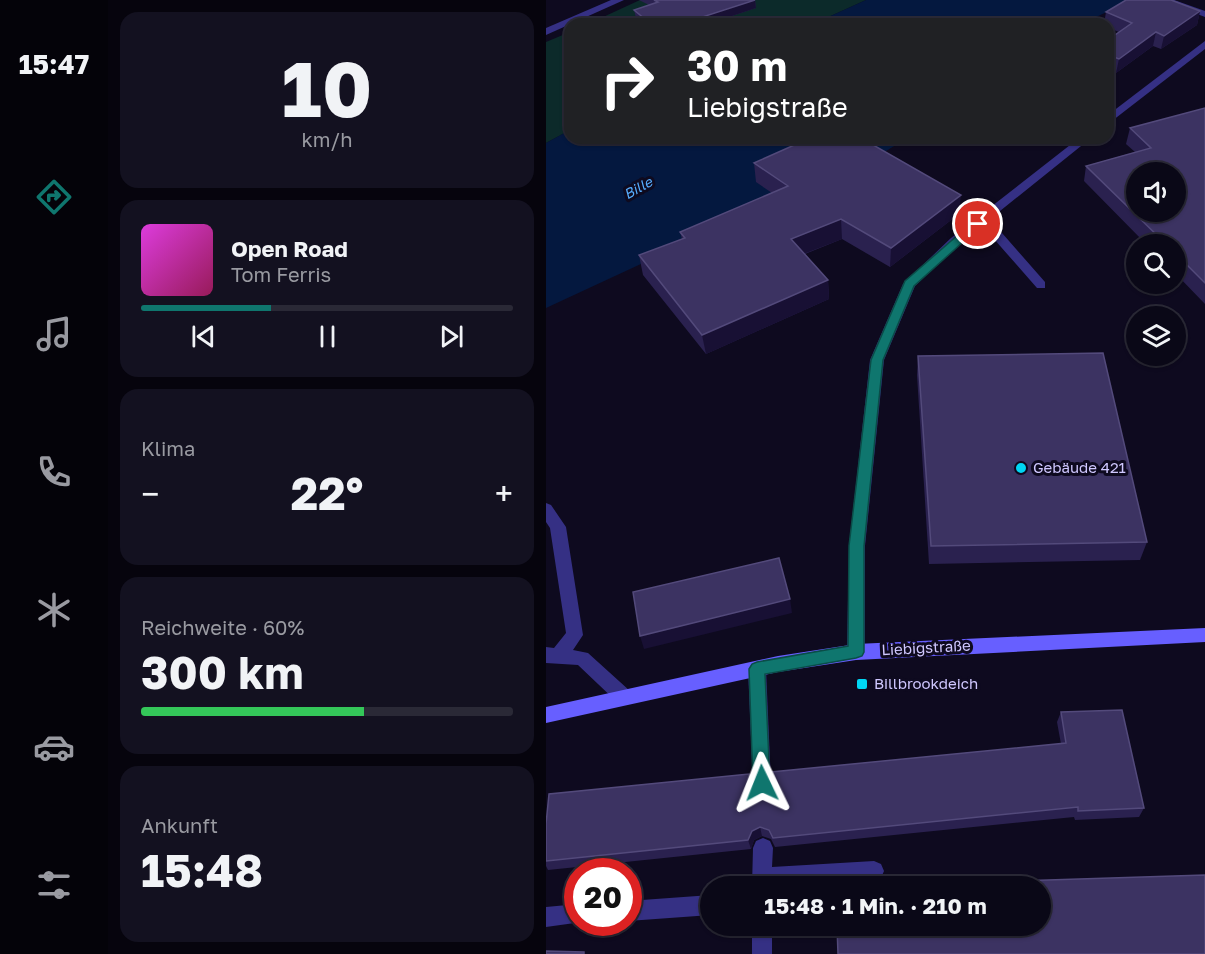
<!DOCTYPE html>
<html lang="de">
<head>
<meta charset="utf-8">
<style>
  :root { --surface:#0a0817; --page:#131120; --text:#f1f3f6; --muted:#999aa1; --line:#2a2936; --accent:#0f766e }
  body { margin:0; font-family:"Golos Text",sans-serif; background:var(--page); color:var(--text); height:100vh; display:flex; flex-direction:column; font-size:22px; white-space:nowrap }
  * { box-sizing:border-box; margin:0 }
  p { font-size:20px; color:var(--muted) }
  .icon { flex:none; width:33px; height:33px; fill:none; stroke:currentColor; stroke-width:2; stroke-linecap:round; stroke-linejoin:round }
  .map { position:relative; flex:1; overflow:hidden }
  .side { display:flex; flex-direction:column; gap:12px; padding:12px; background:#06040d; width:438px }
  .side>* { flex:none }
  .top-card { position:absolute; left:18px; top:18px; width:550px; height:126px; border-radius:18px; box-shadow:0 2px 4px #0004,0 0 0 2px var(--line); background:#202124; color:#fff; overflow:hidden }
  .controls { position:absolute; left:580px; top:162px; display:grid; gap:12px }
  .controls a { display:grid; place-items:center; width:60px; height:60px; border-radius:50%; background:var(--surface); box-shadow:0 2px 4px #0004,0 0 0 2px var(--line); font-size:30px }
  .speed { position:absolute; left:18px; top:858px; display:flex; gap:12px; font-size:30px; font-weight:700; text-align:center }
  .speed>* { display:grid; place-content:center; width:78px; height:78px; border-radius:50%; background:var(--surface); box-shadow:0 2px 4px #0004,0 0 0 2px var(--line); line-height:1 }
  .speed .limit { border:9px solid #d22; background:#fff; color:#111 }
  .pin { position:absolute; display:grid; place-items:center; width:51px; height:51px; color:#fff; margin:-26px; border:3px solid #fff; border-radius:50%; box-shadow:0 2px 6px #0007 }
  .me { position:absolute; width:66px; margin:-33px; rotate:358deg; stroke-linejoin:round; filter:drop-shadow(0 0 4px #0008) }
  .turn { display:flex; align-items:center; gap:21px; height:126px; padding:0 24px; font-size:27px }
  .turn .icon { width:78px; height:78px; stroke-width:2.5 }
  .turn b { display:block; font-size:42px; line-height:51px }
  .big { font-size:45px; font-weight:700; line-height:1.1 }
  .side .card { flex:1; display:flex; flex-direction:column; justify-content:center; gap:9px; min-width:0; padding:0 21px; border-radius:18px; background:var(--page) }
  .side .dial { align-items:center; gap:0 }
  .dial b { font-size:78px; line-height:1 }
  .song { display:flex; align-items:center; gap:18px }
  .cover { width:72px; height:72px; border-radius:9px; background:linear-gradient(135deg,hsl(300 70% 55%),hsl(330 70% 35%)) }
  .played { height:6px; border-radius:3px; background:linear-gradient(90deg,var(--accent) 35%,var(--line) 35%) }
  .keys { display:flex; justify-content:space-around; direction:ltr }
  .heat { display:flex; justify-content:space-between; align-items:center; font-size:33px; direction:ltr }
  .charge { height:9px; border-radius:4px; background:linear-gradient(90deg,#34c759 60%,var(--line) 0) }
  .trip { position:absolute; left:154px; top:876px; width:351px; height:60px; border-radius:30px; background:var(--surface); box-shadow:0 2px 4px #0004,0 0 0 2px var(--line); font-weight:700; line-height:60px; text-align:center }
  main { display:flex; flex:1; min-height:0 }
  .tab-bar { display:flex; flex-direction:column; width:108px; justify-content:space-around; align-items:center; background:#040309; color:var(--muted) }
  .tab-bar .icon { width:42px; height:42px }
  .tab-bar .selected { color:var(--accent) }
  .tab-bar b { font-size:27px; color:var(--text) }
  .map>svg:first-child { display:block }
</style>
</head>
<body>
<main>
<nav class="tab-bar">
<b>15:47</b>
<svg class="icon selected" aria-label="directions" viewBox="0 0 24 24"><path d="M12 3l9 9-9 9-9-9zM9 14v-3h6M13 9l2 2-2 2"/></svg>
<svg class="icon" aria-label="music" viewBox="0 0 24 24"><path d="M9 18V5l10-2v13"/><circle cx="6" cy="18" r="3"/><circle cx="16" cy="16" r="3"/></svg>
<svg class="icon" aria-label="phone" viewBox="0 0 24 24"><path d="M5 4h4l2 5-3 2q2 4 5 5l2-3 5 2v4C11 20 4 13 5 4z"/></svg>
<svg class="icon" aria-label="climate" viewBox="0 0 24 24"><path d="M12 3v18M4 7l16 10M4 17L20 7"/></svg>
<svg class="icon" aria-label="car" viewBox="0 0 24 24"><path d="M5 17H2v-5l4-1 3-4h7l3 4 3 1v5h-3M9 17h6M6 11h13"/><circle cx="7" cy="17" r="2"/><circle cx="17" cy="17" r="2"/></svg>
<svg class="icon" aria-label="filters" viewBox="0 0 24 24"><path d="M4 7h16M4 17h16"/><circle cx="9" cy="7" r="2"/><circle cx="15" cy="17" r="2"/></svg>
</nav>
<section class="side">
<div class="card dial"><b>10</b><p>km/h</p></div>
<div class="card">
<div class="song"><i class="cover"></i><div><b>Open Road</b><p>Tom Ferris</p></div></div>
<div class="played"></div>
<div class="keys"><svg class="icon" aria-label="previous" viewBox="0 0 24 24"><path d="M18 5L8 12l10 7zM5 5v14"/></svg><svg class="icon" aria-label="pause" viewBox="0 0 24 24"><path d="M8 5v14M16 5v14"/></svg><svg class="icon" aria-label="next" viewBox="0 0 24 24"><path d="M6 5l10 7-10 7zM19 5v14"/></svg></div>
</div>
<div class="card"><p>Klima</p>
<div class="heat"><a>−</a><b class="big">22°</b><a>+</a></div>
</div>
<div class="card"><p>Reichweite · 60%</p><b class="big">300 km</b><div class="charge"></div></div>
<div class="card"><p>Ankunft</p><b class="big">15:48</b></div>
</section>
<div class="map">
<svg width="659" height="954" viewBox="0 0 659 954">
  <rect width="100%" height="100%" fill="#0e0a1f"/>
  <!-- green -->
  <g fill="#0c2a2a">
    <polygon points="94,0 320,0 267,24 42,24"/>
    <polygon points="24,32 24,130 0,143 0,42"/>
  </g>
  <!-- water -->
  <g fill="#04183f">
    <polygon points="320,0 585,0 536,24 267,24"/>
    <polygon points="24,130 24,138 361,138 324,161 211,182 235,199 0,308 0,143"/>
  </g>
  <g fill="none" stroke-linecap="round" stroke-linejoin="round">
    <!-- lane -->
    <g fill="#353084" fill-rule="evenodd">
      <polygon points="614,0 628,0 659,11 659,17"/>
      <polygon points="432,220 456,233 499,282 499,288 491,288 448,239 428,227 426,224"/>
      <polygon points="0,503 5,505 20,527 37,635 27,650 42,653 84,691 87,697 84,703 78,705 72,703 32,665 0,663 0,647 8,648 20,633 4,528 0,522"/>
      <polygon points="211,661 217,664 220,669 225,783 223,789 216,792 209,789 207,783 202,669 205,664"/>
      <polygon points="217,838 224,841 227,848 226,867 328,861 335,864 338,871 335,878 328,881 206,886 207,848 210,841"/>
      <polygon points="165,895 165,915 82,921 82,901"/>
      <polygon points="32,904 32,922 36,922 0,927 0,907"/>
      <rect x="206" y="926" width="20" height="28"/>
    </g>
    <!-- street -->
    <g fill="#353084" fill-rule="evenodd">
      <polygon points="65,0 78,0 0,35 0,28"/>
      <polygon points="659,41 659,49 562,124 562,115"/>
      <polygon points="533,138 545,138 413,244 369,286 338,360 319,546 319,652 316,657 310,660 304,657 301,652 303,546 324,360 357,284 405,238"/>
    </g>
    <!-- secondary -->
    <polygon fill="#675fff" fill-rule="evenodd" points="659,628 659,642 310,660 232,672 0,723 0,707 232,656 310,644"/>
  </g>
  <!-- wall -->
  <g fill="#2a214f">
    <polygon points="93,0 209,0 210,8 162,24 96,24 90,18 88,10 103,5"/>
    <polygon points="654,11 651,25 615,49 607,46 570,73 562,70 562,40 573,32 562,28 562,24 558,24 560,12"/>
    <polygon points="659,108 659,304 630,274 630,244 600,244 538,181 540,166 589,152 580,144 584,128"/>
    <polygon points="454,138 495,138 475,143 460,141"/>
    <polygon points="208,163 413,214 344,267 296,239 259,254 282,280 283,299 160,354 97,275 93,255 136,239 134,232 226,193 210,182"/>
    <polygon points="372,356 601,542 594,560 383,564 371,375"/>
    <polygon points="515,712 598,808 593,817 529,820 528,817 229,847 225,839 216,836 208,840 205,849 2,870 0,866 0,824 206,782 215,785 515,744 511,722"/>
  </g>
  <!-- shaded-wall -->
  <g fill="#181034">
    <polygon points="209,0 210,8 162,24 135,24"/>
    <polygon points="654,11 651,25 615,49 618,36"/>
    <polygon points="610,32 607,46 570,73 573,59"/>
    <polygon points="476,138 495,138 475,143"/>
    <polygon points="415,195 413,214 344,267 345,248"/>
    <polygon points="295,219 296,239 247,258 245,239"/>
    <polygon points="282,280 283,299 160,354 156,335"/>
    <polygon points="244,599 246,613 98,649 94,636"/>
    <polygon points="214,827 216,836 208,840 205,849 202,840 206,831"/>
  </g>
  <!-- building -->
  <g fill="#3c3362" stroke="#534a7b" stroke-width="1.5" fill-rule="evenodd">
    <polygon points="108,0 209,0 135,24 132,21 124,24 105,24 88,10 112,2"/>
    <polygon points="580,0 625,0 654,11 618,36 610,32 573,59 562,55 562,40 586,23 560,12"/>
    <path d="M 659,108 L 659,283 L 630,254 L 630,244 L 620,244 L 540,166 L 605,148 L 584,128 ZM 591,172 L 630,172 L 630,212 L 591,212 Z"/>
    <polygon points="264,138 315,138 415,195 345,248 295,219 245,239 282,280 156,335 93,255 139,238 134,232 242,186 208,163"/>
    <polygon points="557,353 601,542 385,546 372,356"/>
    <polygon points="233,558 244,599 94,636 87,592"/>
    <polygon points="576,710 598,808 532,811 532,807 227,838 223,830 214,827 206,831 202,840 0,861 0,824 3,794 203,774 206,782 215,785 223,780 225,772 520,743 515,712"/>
    <polygon points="659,875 659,954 292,954 291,926 495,926 495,886 314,886"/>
    <polygon points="0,951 38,952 38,954 0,954"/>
  </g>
  <!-- route -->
  <polygon fill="#0f766e" stroke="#0a4d48" stroke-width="1.5" points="428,221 437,224 368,286 337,360 318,546 318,652 316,656 310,658 219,674 224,783 222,789 216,791 210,789 207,783 203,669 206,664 211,662 302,646 303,546 325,360 359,281"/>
  <!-- markers -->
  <g fill="#00d6f3" stroke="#0e0a1f" stroke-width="2">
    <circle cx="475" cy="468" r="6"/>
    <rect x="310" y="678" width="12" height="12" rx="3"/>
  </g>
  <g text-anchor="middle" stroke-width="6" stroke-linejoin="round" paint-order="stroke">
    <!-- far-water labels -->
    <g font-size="14" font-style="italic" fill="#56adff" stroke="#0e0a1f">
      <text transform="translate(92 188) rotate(-29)" y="5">Bille</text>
    </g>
    <!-- poi labels -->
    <g font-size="15" fill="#d0c8ff" stroke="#0e0a1f" text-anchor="start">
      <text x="487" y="473">Gebäude 421</text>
      <text x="328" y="689">Billbrookdeich</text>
    </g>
    <!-- street labels -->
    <g font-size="15" fill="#d0c8ff" stroke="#0e0a1f">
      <text transform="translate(380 648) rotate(-3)" y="5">Liebigstraße</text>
    </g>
  </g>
</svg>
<div class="controls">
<a><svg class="icon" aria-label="sound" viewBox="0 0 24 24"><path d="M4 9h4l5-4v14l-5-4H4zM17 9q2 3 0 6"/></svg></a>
<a><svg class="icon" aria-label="search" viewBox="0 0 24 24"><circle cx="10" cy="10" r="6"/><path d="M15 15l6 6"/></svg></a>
<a><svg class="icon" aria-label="layers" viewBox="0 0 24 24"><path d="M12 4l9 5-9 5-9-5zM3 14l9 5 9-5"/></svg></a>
</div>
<div class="speed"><div class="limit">20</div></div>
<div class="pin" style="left:432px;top:224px;background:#d93025"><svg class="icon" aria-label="arrive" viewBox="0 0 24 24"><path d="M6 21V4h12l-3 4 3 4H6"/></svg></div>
<svg class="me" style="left:216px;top:783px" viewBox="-20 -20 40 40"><path d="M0-17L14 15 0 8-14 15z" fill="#0f766e" stroke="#fff" stroke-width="4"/></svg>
<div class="trip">15:48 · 1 Min. · 210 m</div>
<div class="top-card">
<div class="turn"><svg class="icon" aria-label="right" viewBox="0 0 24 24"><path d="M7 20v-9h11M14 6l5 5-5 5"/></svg><div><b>30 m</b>Liebigstraße</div></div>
</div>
</div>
</main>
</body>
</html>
